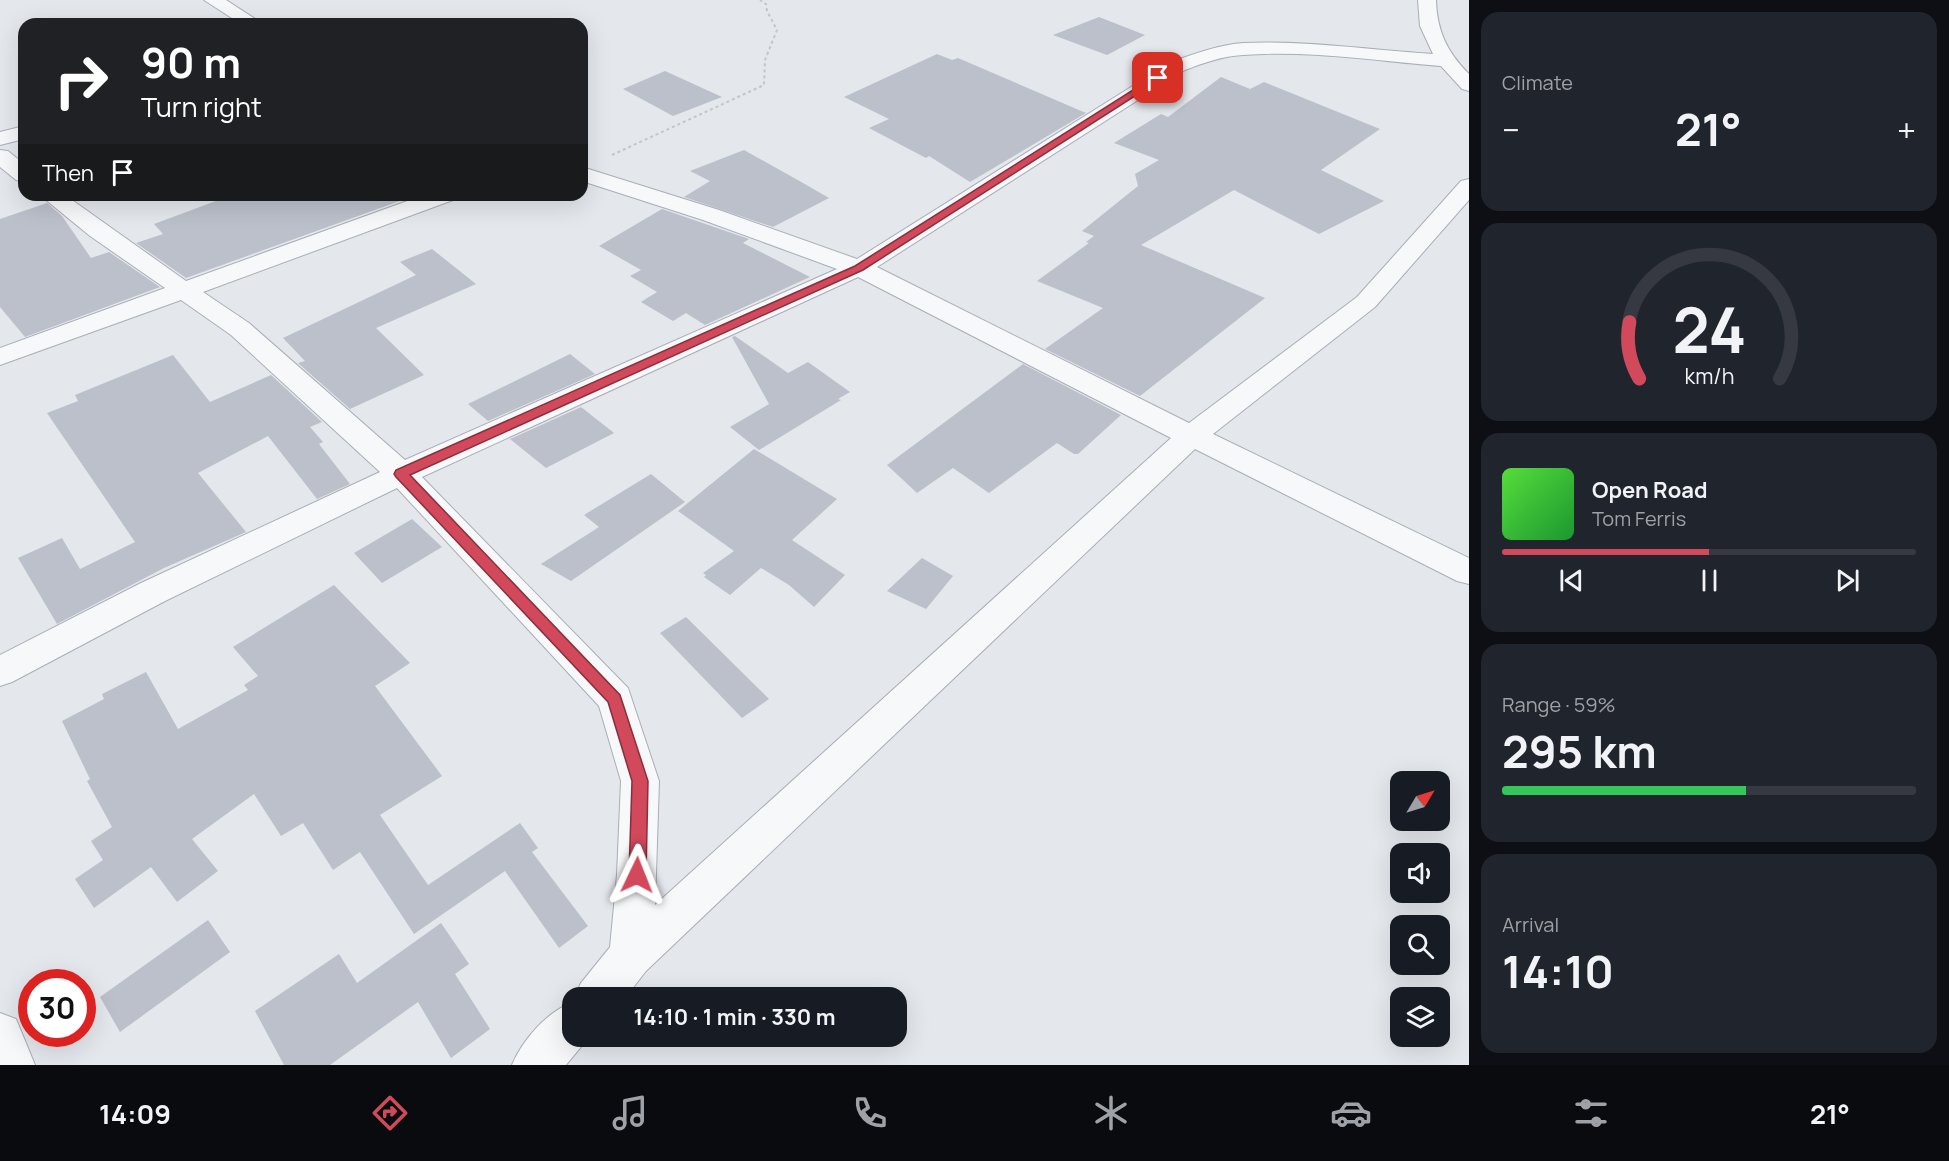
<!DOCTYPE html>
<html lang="en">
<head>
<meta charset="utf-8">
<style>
  :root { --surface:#171b24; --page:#20242c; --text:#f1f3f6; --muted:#9ea1a6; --line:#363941; --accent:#d1495b }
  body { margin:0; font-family:Manrope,sans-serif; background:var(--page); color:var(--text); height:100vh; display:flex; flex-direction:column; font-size:22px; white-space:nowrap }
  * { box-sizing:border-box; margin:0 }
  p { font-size:20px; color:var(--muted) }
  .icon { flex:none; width:33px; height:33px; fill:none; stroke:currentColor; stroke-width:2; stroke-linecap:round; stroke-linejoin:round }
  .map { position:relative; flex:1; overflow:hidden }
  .sheet { display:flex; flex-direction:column; gap:12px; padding:12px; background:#0d0f14; width:480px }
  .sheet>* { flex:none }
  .banner { position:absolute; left:18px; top:18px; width:570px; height:183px; border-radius:18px; box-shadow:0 6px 24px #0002; background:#202124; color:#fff; overflow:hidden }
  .needle { width:39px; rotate:52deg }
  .tools { position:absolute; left:1390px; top:771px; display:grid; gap:12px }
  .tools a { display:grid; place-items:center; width:60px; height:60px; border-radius:12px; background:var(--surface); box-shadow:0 6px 24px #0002; font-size:30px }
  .speed { position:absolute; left:18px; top:969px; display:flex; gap:12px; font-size:30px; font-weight:700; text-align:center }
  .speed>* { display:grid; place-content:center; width:78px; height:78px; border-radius:50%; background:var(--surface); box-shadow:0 6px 24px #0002; line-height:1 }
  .speed .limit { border:9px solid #d22; background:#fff; color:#111 }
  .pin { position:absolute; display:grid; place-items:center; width:51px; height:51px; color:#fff; margin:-26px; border-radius:12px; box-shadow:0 3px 9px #0006 }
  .me { position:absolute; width:66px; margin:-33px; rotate:2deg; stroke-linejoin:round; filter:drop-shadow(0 0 4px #0008) }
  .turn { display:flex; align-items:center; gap:21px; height:126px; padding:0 24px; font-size:27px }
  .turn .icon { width:78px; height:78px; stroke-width:2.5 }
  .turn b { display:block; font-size:42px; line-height:51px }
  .then { display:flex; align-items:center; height:57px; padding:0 24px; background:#0003; gap:12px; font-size:22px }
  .big { font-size:45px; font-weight:700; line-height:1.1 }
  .sheet .card { flex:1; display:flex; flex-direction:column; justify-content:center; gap:9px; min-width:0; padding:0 21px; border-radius:18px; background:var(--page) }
  .sheet .dial { align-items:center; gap:0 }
  .dial svg { height:156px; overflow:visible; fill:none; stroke:var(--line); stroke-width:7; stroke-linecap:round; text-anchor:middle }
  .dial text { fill:var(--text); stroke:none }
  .song { display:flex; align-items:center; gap:18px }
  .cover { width:72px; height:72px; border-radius:9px; background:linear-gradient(135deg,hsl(110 70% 55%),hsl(130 70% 35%)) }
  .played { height:6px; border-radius:3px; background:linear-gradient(90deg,var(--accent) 50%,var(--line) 50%) }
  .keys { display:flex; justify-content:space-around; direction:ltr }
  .heat { display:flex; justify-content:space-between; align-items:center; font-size:33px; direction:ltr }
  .charge { height:9px; border-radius:4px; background:linear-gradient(90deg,#34c759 59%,var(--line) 0) }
  .trip { position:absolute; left:562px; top:987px; width:345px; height:60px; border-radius:18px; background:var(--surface); box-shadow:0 6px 24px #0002; font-weight:700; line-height:60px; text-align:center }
  .menu { display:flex; height:96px; justify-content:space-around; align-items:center; background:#090b0e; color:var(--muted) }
  .menu .icon { width:42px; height:42px }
  .menu .current { color:var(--accent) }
  .menu b { font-size:27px; color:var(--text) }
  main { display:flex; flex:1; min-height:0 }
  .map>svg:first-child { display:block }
</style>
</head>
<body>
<main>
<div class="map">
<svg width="1469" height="1065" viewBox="0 0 1469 1065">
  <rect width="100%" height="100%" fill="#e4e7ec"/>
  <!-- building -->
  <g fill="#bbc0ca">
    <polygon points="1099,17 1145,35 1107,55 1053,35"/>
    <polygon points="937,54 952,60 958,58 1086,113 970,182 929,156 926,158 869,128 889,119 844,97"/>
    <polygon points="665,71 722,97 673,116 623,89"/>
    <polygon points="1221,77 1250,89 1264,82 1380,129 1321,170 1384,201 1319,234 1234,190 1141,245 1265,298 1140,396 1045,349 1103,308 1037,281 1089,243 1086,242 1094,236 1082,231 1138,186 1135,174 1159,160 1114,143 1161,114 1168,117"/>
    <polygon points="744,150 803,183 829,198 773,227 684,197 710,181 690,171"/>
    <polygon points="232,195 407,195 408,198 186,278 136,243 163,234 154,224"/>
    <polygon points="47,203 62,216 91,258 109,252 160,287 25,337 0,307 0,219"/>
    <polygon points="662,209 749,239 743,243 810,277 705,325 686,313 673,321 641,302 657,292 630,276 641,270 599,246"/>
    <polygon points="432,249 476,284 376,328 424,375 350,409 298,363 305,361 283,338 416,275 400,262"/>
    <polygon points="735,336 788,373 808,362 850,392 838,399 841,400 759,450 730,427 769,404 732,337"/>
    <polygon points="570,354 595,374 488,421 468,404"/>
    <polygon points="173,355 210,402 271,375 322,422 310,427 323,442 319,444 350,484 317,499 268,436 198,473 246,532 164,568 57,624 18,558 62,538 80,569 135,542 47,413 78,401 75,395"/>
    <polygon points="1023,364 1121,415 1078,454 1074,454 1057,443 989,493 953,468 917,493 887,465"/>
    <polygon points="581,407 614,433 546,468 510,439"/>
    <polygon points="754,449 837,499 792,540 845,575 814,607 789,585 761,568 730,595 704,577 706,575 703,573 734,551 678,511"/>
    <polygon points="651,474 685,502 571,581 541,564 599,527 584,515"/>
    <polygon points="412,519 442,547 382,583 354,553"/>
    <polygon points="922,558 953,576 926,609 887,591"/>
    <polygon points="334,585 410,663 375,686 442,776 380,815 428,885 520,823 538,848 532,852 588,926 559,948 505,871 414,934 360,852 333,870 303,823 281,836 254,794 192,839 218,871 177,902 151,867 94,908 75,879 103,860 91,841 112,827 87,781 90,779 62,721 104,699 102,694 146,672 178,729 248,690 244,685 258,676 233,647"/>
    <polygon points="686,617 769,699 742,718 660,633"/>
    <polygon points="208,920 230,952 120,1032 100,997"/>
    <polygon points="441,923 469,964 455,974 490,1029 451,1058 418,1002 330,1065 284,1065 255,1011 339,954 357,983"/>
  </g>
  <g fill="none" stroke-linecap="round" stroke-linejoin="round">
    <defs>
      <g id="minor">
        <polygon points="204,0 226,0 263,24 241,24"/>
        <path d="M 1418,0 L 1436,0 C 1437,31 1447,52 1469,74 L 1469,91 L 1462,89 L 1441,66 C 1376,61 1308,50 1243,55 C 1223,56 1203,63 1185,70 L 877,267 L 1189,423 L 1357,297 L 1461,181 L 1469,179 L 1469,200 L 1375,307 L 1213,434 L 1469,558 L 1469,584 L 1457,581 L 1195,449 L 646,971 L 625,998 L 574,998 L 581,983 L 610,947 L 617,875 L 621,781 L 599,706 L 397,488 L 165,601 L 12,682 L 0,686 L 0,655 L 141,583 L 380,472 L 231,335 L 181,300 L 0,365 L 0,348 L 165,288 L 90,236 L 40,195 L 65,195 L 186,281 L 424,195 L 456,195 L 453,200 L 203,292 L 249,323 L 405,460 L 837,269 L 703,220 L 582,181 L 582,167 L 719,210 L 857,259 L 1171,62 C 1194,54 1218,45 1243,43 C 1305,40 1370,50 1433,54 L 1420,26 ZM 858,277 L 1171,438 L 655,905 L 659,781 L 628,688 L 422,477 Z"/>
        <polygon points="24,126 24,139 0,145 0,132"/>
        <polygon points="0,150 8,151 24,164 24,182 16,180 0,167"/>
        <path d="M 573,1002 L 573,1036 L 590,1036 L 566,1065 L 512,1065 C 523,1039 547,1012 573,1002 Z"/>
        <polygon points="0,1013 16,1019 35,1065 0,1065"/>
      </g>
    </defs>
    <!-- minor casing -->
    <use href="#minor" stroke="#a9aeb7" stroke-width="2"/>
    <!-- path -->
    <polyline stroke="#c2c5cb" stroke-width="2" stroke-dasharray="3 3" stroke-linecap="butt" points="612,155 764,85 765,60 777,30 767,11 766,4 760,0"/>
    <!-- minor -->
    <use href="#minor" fill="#f7f8fa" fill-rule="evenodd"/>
  </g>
  <!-- route -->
  <polygon fill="#d1495b" stroke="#882f3b" stroke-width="1.5" points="1155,76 1163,78 863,270 410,475 620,695 648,781 646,875 644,881 637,884 631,881 629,875 632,781 608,702 396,477 394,474 396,470 855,266"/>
</svg>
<div class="tools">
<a><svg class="needle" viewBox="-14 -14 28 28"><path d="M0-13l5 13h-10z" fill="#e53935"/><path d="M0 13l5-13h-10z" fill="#9ea1a6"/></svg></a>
<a><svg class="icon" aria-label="sound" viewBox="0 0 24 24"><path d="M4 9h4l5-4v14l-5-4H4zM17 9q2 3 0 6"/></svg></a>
<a><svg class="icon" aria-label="search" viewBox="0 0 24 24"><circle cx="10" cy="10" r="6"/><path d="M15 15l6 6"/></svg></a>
<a><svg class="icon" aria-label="layers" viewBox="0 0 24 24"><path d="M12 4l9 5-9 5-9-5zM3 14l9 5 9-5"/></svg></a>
</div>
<div class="speed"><div class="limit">30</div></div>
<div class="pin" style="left:1158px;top:78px;background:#d93025"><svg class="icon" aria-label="arrive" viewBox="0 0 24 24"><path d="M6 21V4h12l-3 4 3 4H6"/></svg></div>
<svg class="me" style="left:637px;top:875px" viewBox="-20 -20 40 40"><path d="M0-17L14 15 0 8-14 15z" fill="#d1495b" stroke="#fff" stroke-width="4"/></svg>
<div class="trip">14:10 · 1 min · 330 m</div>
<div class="banner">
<div class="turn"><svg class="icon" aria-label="right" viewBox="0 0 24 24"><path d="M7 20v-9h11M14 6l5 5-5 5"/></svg><div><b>90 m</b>Turn right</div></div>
<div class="then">Then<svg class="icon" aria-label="arrive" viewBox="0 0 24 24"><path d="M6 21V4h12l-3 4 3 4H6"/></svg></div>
</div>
</div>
<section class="sheet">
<div class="card"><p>Climate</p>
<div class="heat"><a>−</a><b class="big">21°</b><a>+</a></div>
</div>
<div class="card dial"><svg viewBox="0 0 100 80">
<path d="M14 69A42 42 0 1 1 86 69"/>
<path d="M14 69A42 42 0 0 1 9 40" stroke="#d1495b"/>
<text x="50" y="56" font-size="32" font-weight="700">24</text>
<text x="50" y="72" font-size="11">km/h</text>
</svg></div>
<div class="card">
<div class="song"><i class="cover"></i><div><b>Open Road</b><p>Tom Ferris</p></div></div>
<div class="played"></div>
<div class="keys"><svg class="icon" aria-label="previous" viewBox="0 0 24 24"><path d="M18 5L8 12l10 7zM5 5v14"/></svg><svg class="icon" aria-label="pause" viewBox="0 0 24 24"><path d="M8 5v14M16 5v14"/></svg><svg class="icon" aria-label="next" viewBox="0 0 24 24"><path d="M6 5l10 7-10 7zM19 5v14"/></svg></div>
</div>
<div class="card"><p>Range · 59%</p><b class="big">295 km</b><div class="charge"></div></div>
<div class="card"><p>Arrival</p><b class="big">14:10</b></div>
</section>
</main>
<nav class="menu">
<b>14:09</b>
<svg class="icon current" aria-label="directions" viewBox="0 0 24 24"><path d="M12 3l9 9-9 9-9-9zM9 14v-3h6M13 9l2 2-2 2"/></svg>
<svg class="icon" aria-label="music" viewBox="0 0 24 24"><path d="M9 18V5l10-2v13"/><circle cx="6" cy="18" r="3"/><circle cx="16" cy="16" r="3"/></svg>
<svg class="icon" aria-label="phone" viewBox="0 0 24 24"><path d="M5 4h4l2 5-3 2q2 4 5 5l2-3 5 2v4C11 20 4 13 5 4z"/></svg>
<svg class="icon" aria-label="climate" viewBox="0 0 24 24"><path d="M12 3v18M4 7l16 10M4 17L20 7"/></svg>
<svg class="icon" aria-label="car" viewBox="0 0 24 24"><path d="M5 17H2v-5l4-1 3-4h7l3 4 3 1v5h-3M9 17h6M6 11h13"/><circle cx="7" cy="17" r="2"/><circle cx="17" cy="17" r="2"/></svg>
<svg class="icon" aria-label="filters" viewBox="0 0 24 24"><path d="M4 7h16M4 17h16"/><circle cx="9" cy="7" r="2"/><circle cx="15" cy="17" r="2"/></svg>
<b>21°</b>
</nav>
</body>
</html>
